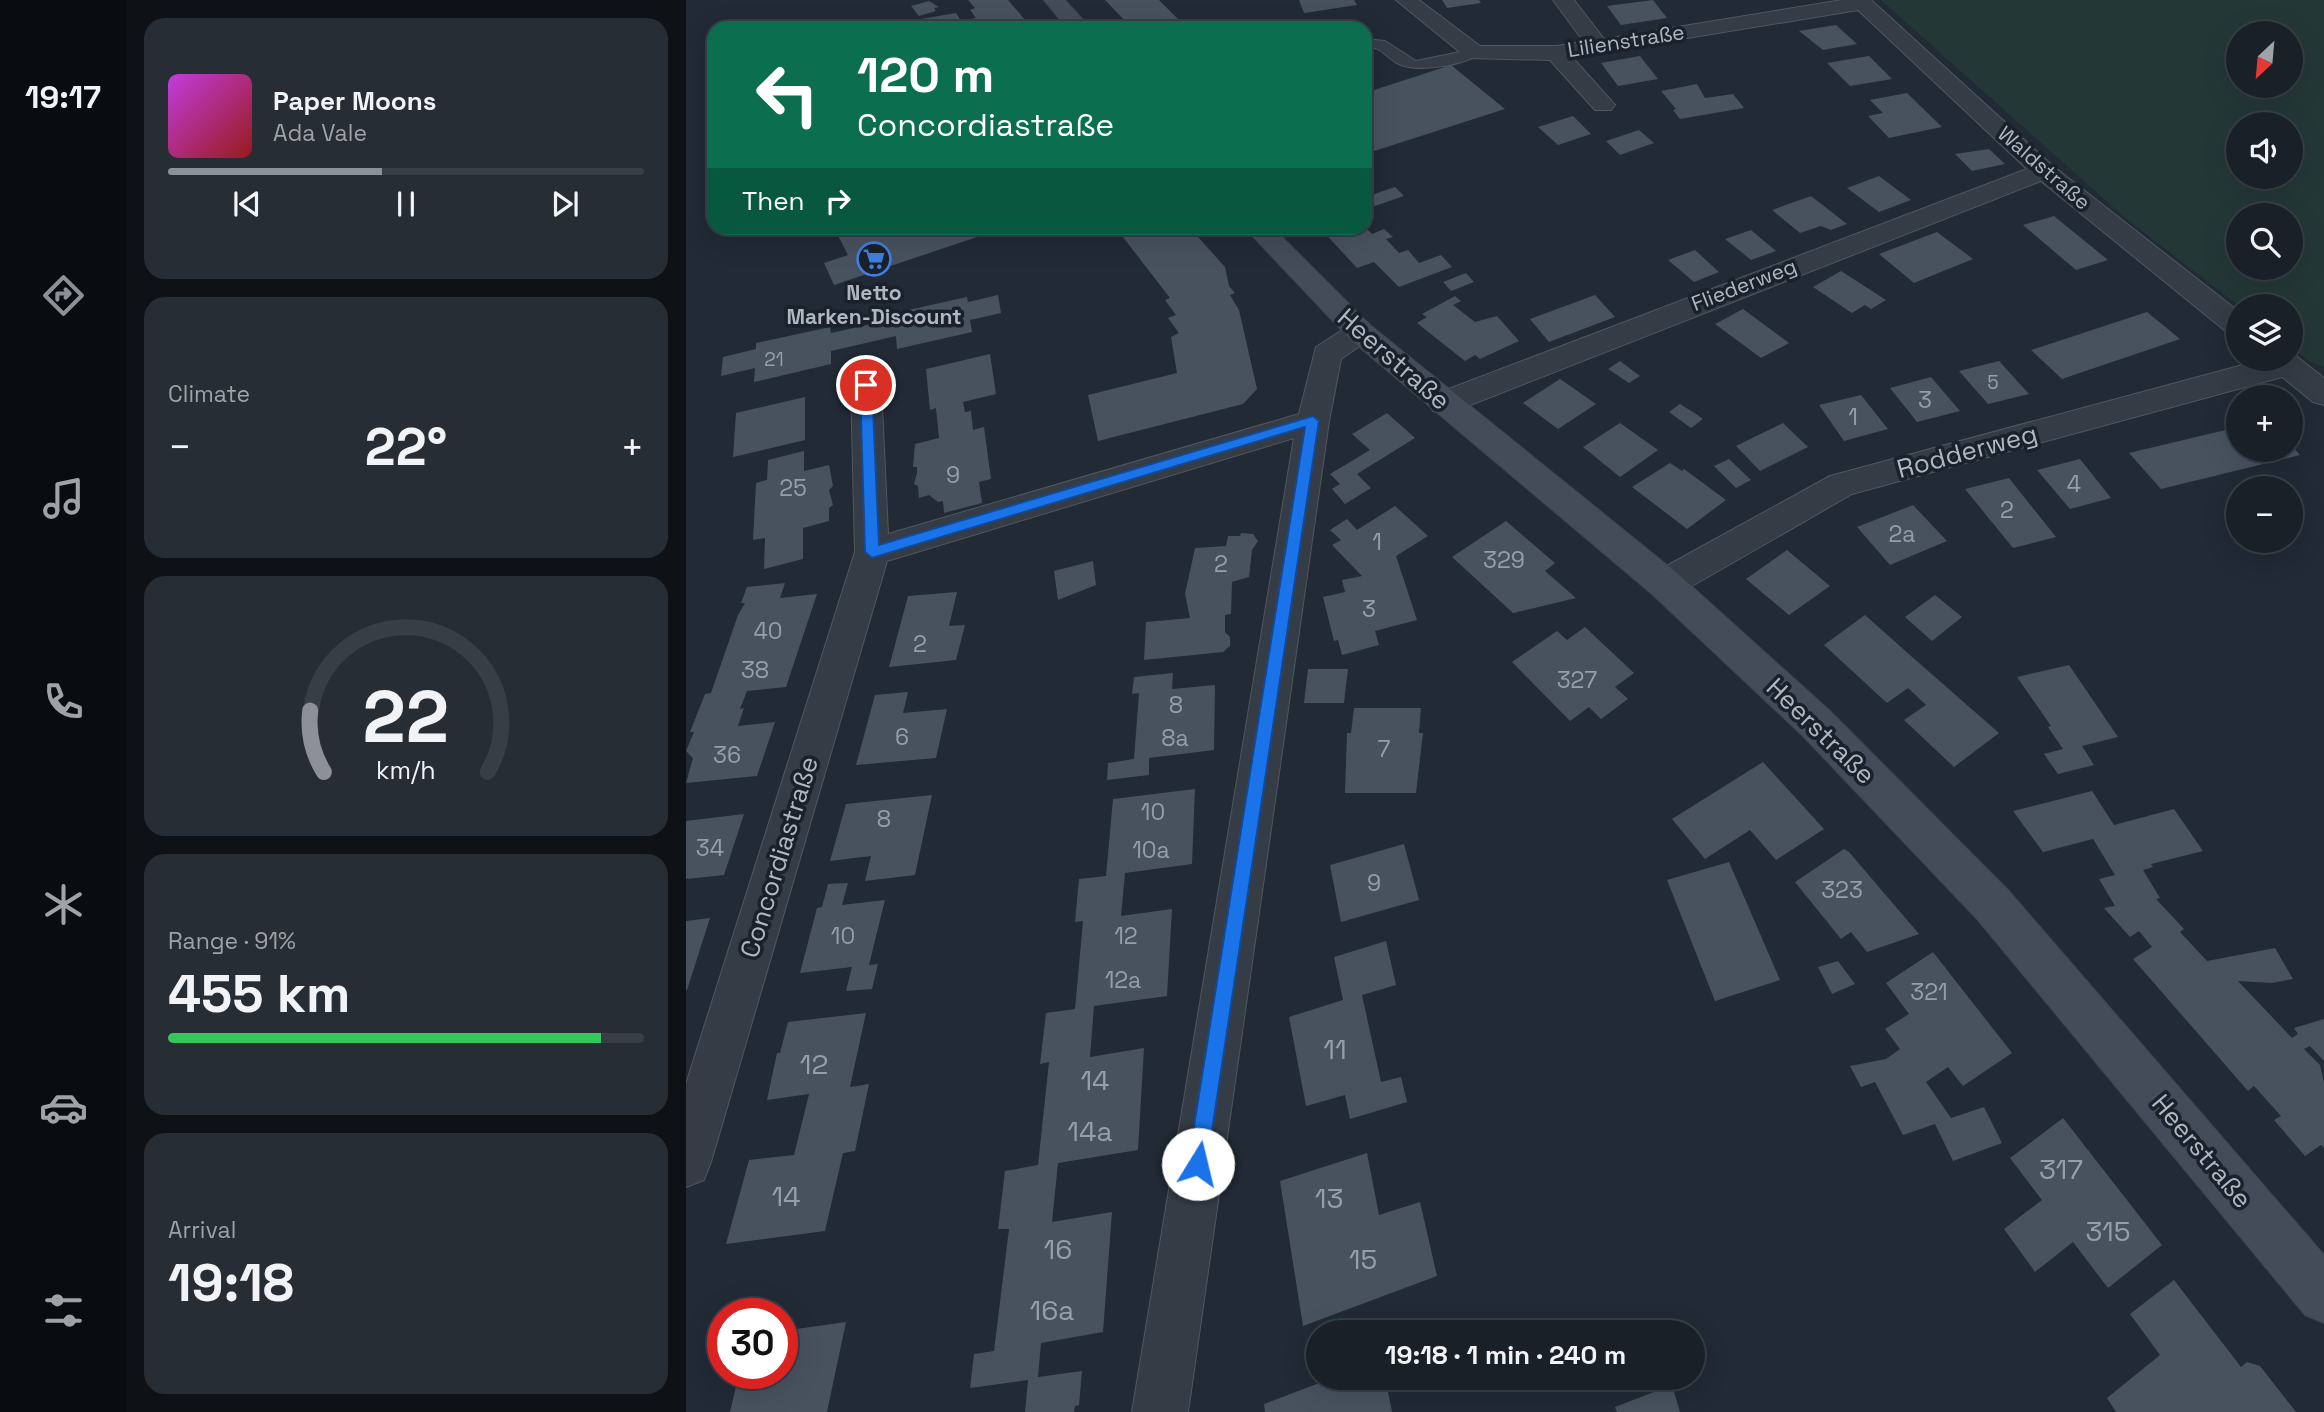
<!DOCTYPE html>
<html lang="en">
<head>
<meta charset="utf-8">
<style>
  :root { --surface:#192028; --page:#262d34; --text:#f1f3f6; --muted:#9fa3a8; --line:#373e45; --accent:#8c9099 }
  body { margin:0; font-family:"Space Grotesk",sans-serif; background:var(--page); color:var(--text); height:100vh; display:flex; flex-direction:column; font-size:26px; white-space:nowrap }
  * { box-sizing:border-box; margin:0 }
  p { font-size:23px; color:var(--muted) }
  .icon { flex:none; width:38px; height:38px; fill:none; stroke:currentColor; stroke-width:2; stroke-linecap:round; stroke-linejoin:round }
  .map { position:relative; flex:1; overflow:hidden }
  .sheet { display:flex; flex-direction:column; gap:18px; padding:18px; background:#0e1216; width:560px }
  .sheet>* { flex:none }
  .guide { position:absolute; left:21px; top:21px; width:665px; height:214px; border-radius:21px; box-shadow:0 7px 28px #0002,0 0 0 2px var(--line); background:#0b6e4f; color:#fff; overflow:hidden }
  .needle { width:46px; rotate:206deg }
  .fabs { position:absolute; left:1540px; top:21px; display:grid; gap:14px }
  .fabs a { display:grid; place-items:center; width:77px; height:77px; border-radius:50%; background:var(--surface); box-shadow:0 7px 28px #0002,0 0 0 2px var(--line); font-size:35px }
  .speed { position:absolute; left:21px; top:1298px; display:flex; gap:14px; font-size:35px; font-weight:700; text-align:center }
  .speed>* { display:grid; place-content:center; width:91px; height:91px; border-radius:50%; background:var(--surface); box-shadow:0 7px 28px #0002,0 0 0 2px var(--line); line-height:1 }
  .speed .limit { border:10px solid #d22; background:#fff; color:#111 }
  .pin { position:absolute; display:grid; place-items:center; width:60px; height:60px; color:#fff; margin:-30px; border:4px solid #fff; border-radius:50%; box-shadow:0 2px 7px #0007 }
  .me { position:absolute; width:77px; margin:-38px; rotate:9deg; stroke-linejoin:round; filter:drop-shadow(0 0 5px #0008) }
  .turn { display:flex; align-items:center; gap:24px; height:147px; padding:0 35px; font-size:32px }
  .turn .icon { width:91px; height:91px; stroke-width:2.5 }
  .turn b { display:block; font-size:49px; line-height:60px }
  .then { display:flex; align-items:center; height:66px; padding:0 35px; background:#0003; gap:14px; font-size:26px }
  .big { font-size:52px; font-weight:600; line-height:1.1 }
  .sheet .tile { flex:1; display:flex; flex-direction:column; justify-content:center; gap:10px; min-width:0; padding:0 24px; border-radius:21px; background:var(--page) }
  .sheet .dial { align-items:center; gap:0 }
  .dial svg { height:182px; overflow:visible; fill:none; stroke:var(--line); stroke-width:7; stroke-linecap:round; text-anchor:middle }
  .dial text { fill:var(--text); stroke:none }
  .song { display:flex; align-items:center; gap:21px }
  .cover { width:84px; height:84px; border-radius:10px; background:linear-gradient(135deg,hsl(290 70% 55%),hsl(0 70% 35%)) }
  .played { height:7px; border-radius:4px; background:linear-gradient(90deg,var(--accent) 45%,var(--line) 45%) }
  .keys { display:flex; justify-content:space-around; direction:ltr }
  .heat { display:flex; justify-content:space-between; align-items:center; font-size:38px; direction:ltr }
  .charge { height:10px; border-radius:5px; background:linear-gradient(90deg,#34c759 91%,var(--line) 0) }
  .trip { position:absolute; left:620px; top:1320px; width:399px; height:70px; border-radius:35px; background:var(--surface); box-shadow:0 7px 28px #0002,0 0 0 2px var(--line); font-weight:600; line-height:70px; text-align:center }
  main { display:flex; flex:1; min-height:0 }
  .dock { display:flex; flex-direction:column; width:126px; justify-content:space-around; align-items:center; background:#0a0d10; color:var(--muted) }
  .dock .icon { width:49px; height:49px }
  .dock .active { color:var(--accent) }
  .dock b { font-size:32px; color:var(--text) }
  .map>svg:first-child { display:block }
</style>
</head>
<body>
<main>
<nav class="dock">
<b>19:17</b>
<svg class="icon active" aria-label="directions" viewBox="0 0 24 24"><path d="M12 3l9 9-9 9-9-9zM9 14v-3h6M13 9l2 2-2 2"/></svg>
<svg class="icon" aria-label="music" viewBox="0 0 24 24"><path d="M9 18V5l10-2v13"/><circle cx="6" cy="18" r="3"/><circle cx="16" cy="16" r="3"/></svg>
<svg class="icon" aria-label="phone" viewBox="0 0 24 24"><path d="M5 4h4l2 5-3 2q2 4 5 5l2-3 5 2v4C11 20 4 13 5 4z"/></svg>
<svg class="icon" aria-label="climate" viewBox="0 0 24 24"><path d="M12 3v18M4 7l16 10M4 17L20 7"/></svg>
<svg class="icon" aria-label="car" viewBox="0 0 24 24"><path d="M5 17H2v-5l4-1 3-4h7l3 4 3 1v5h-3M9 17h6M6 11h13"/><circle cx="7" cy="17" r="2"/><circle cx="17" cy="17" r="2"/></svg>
<svg class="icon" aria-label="filters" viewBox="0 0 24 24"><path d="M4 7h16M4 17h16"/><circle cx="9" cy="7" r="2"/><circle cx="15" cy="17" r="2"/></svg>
</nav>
<section class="sheet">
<div class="tile">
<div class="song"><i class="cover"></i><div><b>Paper Moons</b><p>Ada Vale</p></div></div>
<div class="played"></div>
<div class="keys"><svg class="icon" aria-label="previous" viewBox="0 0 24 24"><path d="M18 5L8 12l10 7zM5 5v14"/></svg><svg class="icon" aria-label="pause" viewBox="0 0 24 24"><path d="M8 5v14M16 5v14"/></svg><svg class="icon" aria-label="next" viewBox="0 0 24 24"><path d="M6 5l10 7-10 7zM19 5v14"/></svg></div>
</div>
<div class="tile"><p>Climate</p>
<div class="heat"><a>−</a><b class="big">22°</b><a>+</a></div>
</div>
<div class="tile dial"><svg viewBox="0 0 100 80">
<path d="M14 69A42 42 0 1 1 86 69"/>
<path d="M14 69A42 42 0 0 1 8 42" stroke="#8c9099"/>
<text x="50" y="56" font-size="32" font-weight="700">22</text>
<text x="50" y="72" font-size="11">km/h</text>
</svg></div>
<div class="tile"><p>Range · 91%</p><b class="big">455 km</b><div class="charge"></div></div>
<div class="tile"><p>Arrival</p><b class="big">19:18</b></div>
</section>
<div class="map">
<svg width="1638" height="1412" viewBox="0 0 1638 1412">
  <rect width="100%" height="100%" fill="#212a35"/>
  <!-- green -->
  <path fill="#243737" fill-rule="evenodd" d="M 1195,0 L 1638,0 L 1638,367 L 1624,362 L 1605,347 L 1605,306 L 1553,306 L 1438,217 ZM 1552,33 L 1605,33 L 1605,86 L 1552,86 ZM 1605,124 L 1605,177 L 1552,177 L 1552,124 ZM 1605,215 L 1605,268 L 1552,268 L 1552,215 Z"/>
  <!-- building -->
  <g fill="#48525f">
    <polygon points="282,0 322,0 346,28 283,28 282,26 289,24 285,19 290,18 284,10 289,8"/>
    <polygon points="419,0 473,0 501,28 446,28"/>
    <polygon points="613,0 668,0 671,5 618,13"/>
    <polygon points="756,0 793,0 795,3 761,8"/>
    <polygon points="967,0 981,18 935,25 921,6"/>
    <polygon points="243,1 253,7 248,8 250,11 233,16 225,6"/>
    <polygon points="270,13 274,19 259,24 262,28 242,28 235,19"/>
    <polygon points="1150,25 1171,44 1137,50 1113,31"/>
    <polygon points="954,56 972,79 932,86 915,63"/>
    <polygon points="1183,56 1206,79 1164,86 1141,63"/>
    <polygon points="765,65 819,109 679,154 679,93"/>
    <polygon points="1011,84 1019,98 1047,94 1058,108 994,119 987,110 990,109 975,91"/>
    <polygon points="1221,93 1256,127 1203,138 1182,116 1197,113 1184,100"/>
    <polygon points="887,116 905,134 872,145 852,127"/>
    <polygon points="953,130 968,143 934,155 920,141"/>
    <polygon points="1303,149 1319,164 1286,171 1269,154"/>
    <polygon points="1193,176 1225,200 1193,212 1161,188"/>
    <polygon points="709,187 718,196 689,206 680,197"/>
    <polygon points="1125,196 1161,224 1145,230 1135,226 1114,233 1086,210"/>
    <polygon points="1368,216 1422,260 1390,270 1337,225"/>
    <polygon points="148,228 318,228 148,285 138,263 162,255"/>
    <polygon points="430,228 504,228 539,267 543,286 549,293 544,295 553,310 571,389 557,404 412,441 402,395 491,373 485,337 493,333 482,318 490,315 479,300 484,298"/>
    <polygon points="634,228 680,228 686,234 698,229 707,237 700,239 713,253 722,250 733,263 755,255 766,267 713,287 688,262 671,268"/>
    <polygon points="1065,230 1090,251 1065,260 1039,239"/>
    <polygon points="1251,232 1287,259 1228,283 1193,254"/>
    <polygon points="1009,250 1033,272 1008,282 982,260"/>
    <polygon points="1155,271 1200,300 1185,309 1179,305 1166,313 1127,287"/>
    <polygon points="780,273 788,282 765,291 757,282"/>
    <polygon points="312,295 315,313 284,320 286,332 211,349 210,336 145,351 145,364 68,382 69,368 35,376 37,357 70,349 70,343 144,327 145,333 177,326 209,318 209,313 281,297 282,302"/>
    <polygon points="909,295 929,317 863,342 844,319"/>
    <polygon points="769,296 775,301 767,305 789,322 811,316 833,341 794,359 789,355 779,361 731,323 741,317 736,314"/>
    <polygon points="1057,309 1103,343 1075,358 1029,324"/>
    <polygon points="1461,312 1494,339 1376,379 1345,350"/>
    <polygon points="304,354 310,394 277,402 279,412 285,411 287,430 298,427 305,479 293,482 296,503 258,513 257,501 252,502 243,495 233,498 232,486 228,484 231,473 231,467 227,467 229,444 253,438 250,408 244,410 240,369"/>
    <polygon points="934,361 954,376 943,383 922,369"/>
    <polygon points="1313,361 1343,394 1302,404 1273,371"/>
    <polygon points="1245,377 1274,411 1231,422 1204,388"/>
    <polygon points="874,379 910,404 872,429 837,403"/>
    <polygon points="1175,395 1202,429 1158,441 1133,405"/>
    <polygon points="119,397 119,440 47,457 50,413"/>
    <polygon points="994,404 1010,414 1017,419 1005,428 983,412"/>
    <polygon points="701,413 729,438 671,474 685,488 659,504 646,489 654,484 644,474 684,450 666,434"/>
    <polygon points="934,423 972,450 934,477 897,447"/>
    <polygon points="1097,423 1122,447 1074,471 1050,446"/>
    <polygon points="1552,427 1552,450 1605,450 1605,445 1614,455 1475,489 1443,453"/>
    <polygon points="118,451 118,471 143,465 147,486 143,490 147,505 143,508 143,521 117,528 117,559 78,569 79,538 67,540 70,483 81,480 82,460"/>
    <polygon points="1043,459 1065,480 1050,488 1028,466"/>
    <polygon points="1394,459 1425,498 1384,509 1351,470"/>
    <polygon points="984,463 996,471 998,469 1040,500 1001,529 946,487"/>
    <polygon points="1323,478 1370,537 1327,548 1279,489"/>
    <polygon points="1227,505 1261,541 1204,565 1171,527"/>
    <polygon points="709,506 742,536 710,556 731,620 689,631 693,645 656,655 652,640 648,641 637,597 659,592 656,580 676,576 646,545 655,540 644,530 661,519 671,530"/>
    <polygon points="820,521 869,563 859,571 890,598 827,613 766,557"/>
    <polygon points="555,533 567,534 572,541 566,550 563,577 546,582 545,614 539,615 539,632 544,637 544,646 537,652 458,660 460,622 504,618 499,594 509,548 540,546 542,536 554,536"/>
    <polygon points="1101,550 1144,586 1103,615 1060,579"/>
    <polygon points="407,561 410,585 372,600 368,571"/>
    <polygon points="99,583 94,598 131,594 100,687 61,691 54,709 58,708 52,726 89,722 71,776 0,783 7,758 0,751 8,732 4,732 19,694 25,693 52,615 59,603 55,603 61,587"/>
    <polygon points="271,592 263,626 279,625 270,660 203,667 222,596"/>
    <polygon points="1249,595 1276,617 1246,641 1219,617"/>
    <polygon points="1179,615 1225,656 1313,733 1268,767 1218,720 1240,705 1222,688 1201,703 1138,645"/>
    <polygon points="899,627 948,673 929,687 942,699 915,719 903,707 884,721 826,662 871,631 881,640"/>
    <polygon points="1383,665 1432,737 1396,746 1408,765 1372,774 1358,754 1377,749 1362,727 1365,726 1331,677"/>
    <polygon points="622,669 662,669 658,703 618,703"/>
    <polygon points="487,673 486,689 529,685 528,750 463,758 463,775 421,780 422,763 448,759 453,693 446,694 448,677"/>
    <polygon points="222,692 217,713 261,709 250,758 170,765 189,695"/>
    <polygon points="668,708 735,708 733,733 737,733 730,793 659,793 661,733 665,733"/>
    <polygon points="1077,762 1138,829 1090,860 1064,830 1019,859 986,819"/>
    <polygon points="509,789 506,864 439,873 435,916 486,909 481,996 408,1006 404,1057 458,1048 452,1150 372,1163 366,1222 426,1212 417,1332 355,1343 352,1377 396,1371 393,1405 389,1406 388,1412 339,1412 342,1380 284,1388 288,1354 308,1351 323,1229 312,1229 319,1171 352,1165 363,1062 354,1064 360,1013 389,1009 397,921 389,922 393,879 420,876 427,799"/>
    <polygon points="1406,791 1428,825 1488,809 1517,851 1465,864 1467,867 1457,870 1474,898 1470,899 1498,929 1494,932 1521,961 1589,948 1607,979 1586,983 1552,981 1606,1038 1612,1034 1608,1028 1638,1019 1638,1061 1624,1046 1618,1049 1634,1065 1638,1083 1638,1148 1635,1145 1619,1156 1588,1120 1595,1116 1568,1086 1562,1091 1447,959 1466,947 1453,931 1444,937 1418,908 1429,906 1413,879 1429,875 1407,839 1357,852 1327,811"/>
    <polygon points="246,795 229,875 179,881 185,856 144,861 160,804"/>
    <polygon points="58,814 38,875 0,879 0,821"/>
    <polygon points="718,844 733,900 655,922 644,865"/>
    <polygon points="1158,849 1163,852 1233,934 1181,952 1165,932 1155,939 1109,882"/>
    <polygon points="1043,862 1094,980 1029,1001 981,880"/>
    <polygon points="162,883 156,905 199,900 183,965 192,964 186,989 160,991 166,967 114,973 131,908 136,907 142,884"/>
    <polygon points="24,918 1,990 0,990 0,921"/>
    <polygon points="700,941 710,985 676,995 695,1082 715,1077 721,1102 664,1119 659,1095 620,1106 603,1017 657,1000 648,957"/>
    <polygon points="1247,952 1326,1053 1277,1086 1262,1067 1240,1082 1265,1118 1298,1107 1316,1143 1267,1161 1249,1124 1217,1135 1189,1082 1175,1087 1164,1066 1200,1059 1214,1049 1199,1029 1223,1014 1200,983"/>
    <polygon points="1152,961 1169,984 1146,994 1132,967"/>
    <polygon points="180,1013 164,1087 183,1084 169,1151 157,1153 139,1231 40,1244 63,1160 108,1155 123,1094 81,1100 91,1053 94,1053 102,1022"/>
    <polygon points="1377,1118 1476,1245 1422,1288 1387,1242 1349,1272 1318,1229 1356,1200 1324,1158"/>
    <polygon points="681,1153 693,1215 734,1202 751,1276 617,1326 594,1181"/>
    <polygon points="1488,1280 1555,1367 1561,1362 1574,1366 1610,1412 1430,1412 1421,1398 1474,1355 1444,1314"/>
    <polygon points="160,1322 141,1412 44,1412 53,1374 96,1374 96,1331"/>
    <polygon points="649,1377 699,1377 706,1412 579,1412 578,1404"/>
    <polygon points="986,1385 994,1412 931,1412 929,1407"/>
  </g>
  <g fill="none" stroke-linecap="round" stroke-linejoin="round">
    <defs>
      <path id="lane" d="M 679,39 L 699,41 L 730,61 L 789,49 L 795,53 C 780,65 731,73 713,64 C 699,57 696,46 679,47 Z"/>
      <g id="street">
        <polygon points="710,0 733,0 794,46 870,46 898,42 867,0 888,0 918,39 1156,0 1185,0 1367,166 1552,311 1552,335 1542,333 1355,181 769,411 758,414 747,411 743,403 747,395 1341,169 1172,10 886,57 929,105 925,110 909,110 864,60 781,58"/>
        <polygon points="674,322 684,325 689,332 684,339 655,359 643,421 502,1412 446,1412 608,438 201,561 25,1162 18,1180 0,1187 0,1084 169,552 165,385 169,378 180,375 191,378 195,385 202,534 613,414 630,347 664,325"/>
        <polygon points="1605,352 1638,378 1638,405 1627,402 1596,377 1166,494 992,594 979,598 966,594 961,584 966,574 1144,476 1579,359 1605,359"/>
      </g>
      <g id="secondary">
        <polygon points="358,0 379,0 404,28 381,28"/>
        <polygon points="559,228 587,228 684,325 992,574 1145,712 1322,890 1638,1255 1638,1323 1619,1315 1292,920 1117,736 966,594 664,339"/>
      </g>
    </defs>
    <!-- lane casing -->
    <use href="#lane" stroke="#4f5760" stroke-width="2"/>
    <!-- street casing -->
    <use href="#street" stroke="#4f5760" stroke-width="2"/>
    <!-- secondary casing -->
    <use href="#secondary" stroke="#3e454f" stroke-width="2"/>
    <!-- lane -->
    <use href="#lane" fill="#353c46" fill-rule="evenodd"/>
    <!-- street -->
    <use href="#street" fill="#353c46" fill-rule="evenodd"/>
    <!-- secondary -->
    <use href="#secondary" fill="#434c58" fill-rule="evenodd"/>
  </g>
  <!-- route -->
  <polygon fill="#1a73e8" stroke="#114b97" stroke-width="2" points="180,380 186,385 193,545 627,416 633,421 520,1171 512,1174 505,1171 502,1164 619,427 186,558 179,552 174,385"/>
  <!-- icons -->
  <defs>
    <symbol id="supermarket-ring" viewBox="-11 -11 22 22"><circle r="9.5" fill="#1a212a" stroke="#3f7fe0" stroke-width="1.5"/><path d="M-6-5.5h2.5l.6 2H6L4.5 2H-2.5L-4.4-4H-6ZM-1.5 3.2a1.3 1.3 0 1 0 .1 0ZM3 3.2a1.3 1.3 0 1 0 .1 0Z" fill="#3f7fe0"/></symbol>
  </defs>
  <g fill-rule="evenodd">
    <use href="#supermarket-ring" x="169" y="240" width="38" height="38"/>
  </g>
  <g text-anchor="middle" stroke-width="7" stroke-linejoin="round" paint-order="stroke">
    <!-- far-number labels -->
    <g font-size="19" fill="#959ea9">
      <text x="88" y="366">21</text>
      <text x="1307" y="389">5</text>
    </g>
    <!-- far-street labels -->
    <g font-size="21" fill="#afb7c2" stroke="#1a212a">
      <text transform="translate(940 41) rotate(-9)" y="7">Lilienstraße</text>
      <text transform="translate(1358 168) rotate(41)" y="7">Waldstraße</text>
      <text transform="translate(1058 285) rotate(-21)" y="7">Fliederweg</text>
    </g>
    <!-- far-poi labels -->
    <g font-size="21" font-weight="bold" fill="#afb7c2" stroke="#1a212a">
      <text x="188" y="300">Netto<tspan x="188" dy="24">Marken-Discount</tspan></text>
    </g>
    <!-- number labels -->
    <g font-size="23" fill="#959ea9">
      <text x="1239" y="408">3</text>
      <text x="1167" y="425">1</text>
      <text x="267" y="483">9</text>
      <text x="1388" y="492">4</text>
      <text x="107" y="496">25</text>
      <text x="1321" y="518">2</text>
      <text x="1216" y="542">2a</text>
      <text x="691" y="550">1</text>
      <text x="818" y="568">329</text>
      <text x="535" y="572">2</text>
      <text x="683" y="617">3</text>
      <text x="82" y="639">40</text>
      <text x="234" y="652">2</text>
      <text x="69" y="678">38</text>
      <text x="891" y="688">327</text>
      <text x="490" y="713">8</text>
      <text x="216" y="745">6</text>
      <text x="489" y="746">8a</text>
      <text x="698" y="757">7</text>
      <text x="41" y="763">36</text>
      <text x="467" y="820">10</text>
      <text x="198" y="827">8</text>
      <text x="24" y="856">34</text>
      <text x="465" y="858">10a</text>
      <text x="688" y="891">9</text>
      <text x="1156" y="898">323</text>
      <text x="157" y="944">10</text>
      <text x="440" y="944">12</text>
      <text x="437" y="988">12a</text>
      <text x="1243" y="1000">321</text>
    </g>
    <!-- street labels -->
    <g font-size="26" fill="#afb7c2" stroke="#1a212a">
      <text transform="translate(708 359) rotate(41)" y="9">Heerstraße</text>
      <text transform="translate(1281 451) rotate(-15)" y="9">Rodderweg</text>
      <text transform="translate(1135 731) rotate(44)" y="9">Heerstraße</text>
      <text transform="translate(93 857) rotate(-73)" y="9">Concordiastraße</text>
      <text transform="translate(1516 1151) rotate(50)" y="9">Heerstraße</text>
    </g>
    <!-- near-number labels -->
    <g font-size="28" fill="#959ea9">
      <text x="649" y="1059">11</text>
      <text x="128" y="1074">12</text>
      <text x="409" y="1090">14</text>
      <text x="404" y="1141">14a</text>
      <text x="1375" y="1179">317</text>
      <text x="100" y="1206">14</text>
      <text x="643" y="1208">13</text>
      <text x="1422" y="1241">315</text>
      <text x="372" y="1259">16</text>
      <text x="677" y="1269">15</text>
      <text x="366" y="1320">16a</text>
    </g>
  </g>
</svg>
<div class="fabs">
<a><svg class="needle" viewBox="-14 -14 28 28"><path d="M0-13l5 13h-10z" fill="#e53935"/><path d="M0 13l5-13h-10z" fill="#9fa3a8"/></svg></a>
<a><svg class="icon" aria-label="sound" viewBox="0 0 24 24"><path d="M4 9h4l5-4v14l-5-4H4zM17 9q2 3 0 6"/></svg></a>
<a><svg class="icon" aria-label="search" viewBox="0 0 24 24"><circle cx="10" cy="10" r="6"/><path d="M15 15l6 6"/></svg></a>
<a><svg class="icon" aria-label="layers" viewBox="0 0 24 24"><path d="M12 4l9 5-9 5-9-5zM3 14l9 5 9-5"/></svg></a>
<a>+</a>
<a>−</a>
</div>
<div class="speed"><div class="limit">30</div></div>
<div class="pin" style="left:180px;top:385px;background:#d93025"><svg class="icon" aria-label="arrive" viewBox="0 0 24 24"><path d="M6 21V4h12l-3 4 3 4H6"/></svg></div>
<svg class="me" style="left:512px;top:1164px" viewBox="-20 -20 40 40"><circle r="19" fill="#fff"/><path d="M0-13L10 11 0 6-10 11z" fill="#1a73e8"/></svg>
<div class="trip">19:18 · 1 min · 240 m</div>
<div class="guide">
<div class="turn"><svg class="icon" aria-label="left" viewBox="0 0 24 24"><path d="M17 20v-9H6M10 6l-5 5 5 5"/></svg><div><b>120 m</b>Concordiastraße</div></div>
<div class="then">Then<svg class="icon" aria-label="right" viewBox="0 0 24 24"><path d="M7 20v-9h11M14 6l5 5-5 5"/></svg></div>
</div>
</div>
</main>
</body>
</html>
